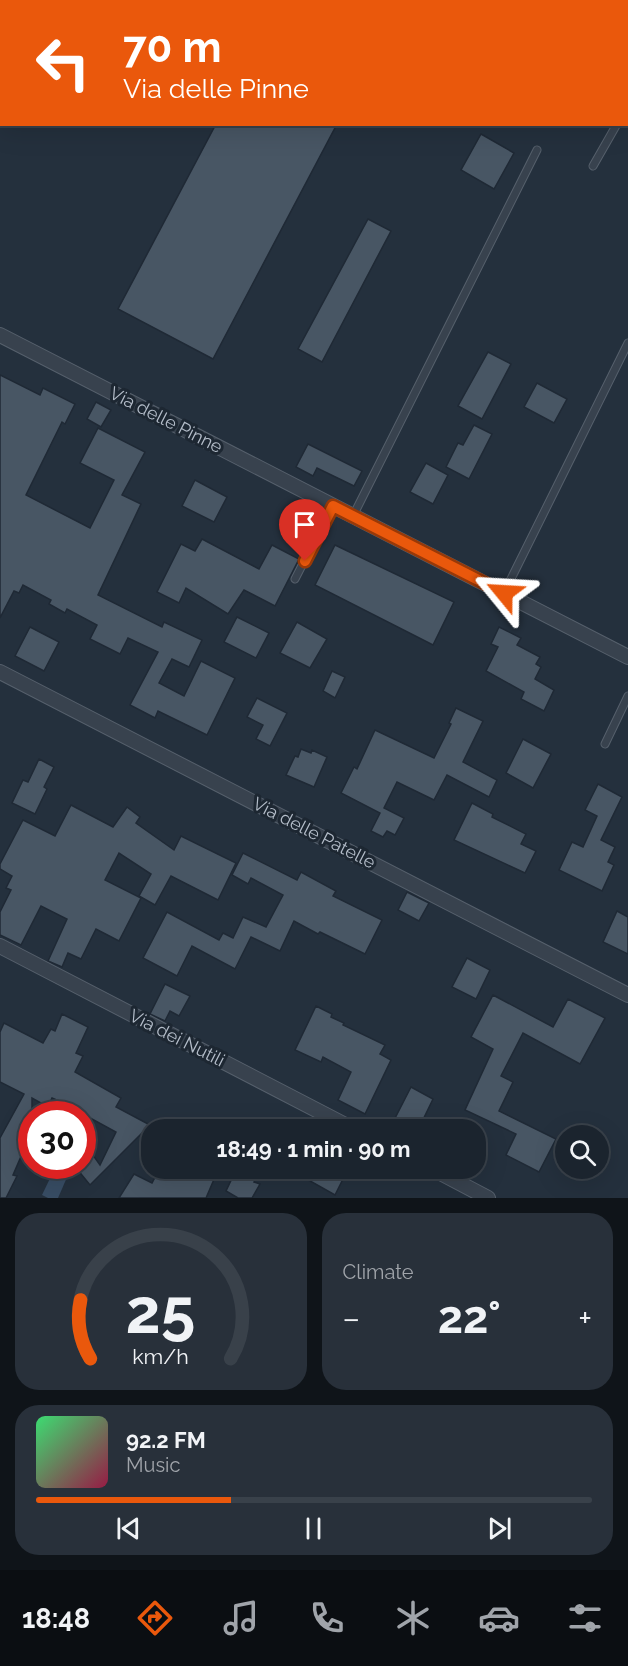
<!DOCTYPE html>
<html lang="en">
<head>
<meta charset="utf-8">
<style>
  :root { --surface:#1b242e; --page:#28303a; --text:#f1f3f6; --muted:#a0a4aa; --line:#39414a; --accent:#ea580c }
  body { margin:0; font-family:Raleway,sans-serif; background:var(--page); color:var(--text); height:100vh; display:flex; flex-direction:column; font-size:22px; white-space:nowrap }
  * { box-sizing:border-box; margin:0 }
  p { font-size:20px; color:var(--muted) }
  .icon { flex:none; width:33px; height:33px; fill:none; stroke:currentColor; stroke-width:2; stroke-linecap:round; stroke-linejoin:round }
  .map { position:relative; height:1198px; overflow:hidden }
  .panel { display:flex; flex-direction:column; gap:15px; padding:15px; background:#0f1419; flex:1 }
  .panel>* { flex:none }
  .banner { position:absolute; left:0px; top:0px; width:628px; height:126px; box-shadow:0 6px 24px #0002,0 0 0 2px var(--line); background:#ea580c; color:#fff; overflow:hidden }
  .buttons { position:absolute; left:555px; top:1125px; display:grid; gap:12px }
  .buttons a { display:grid; place-items:center; width:54px; height:54px; border-radius:50%; background:var(--surface); box-shadow:0 6px 24px #0002,0 0 0 2px var(--line); font-size:30px }
  .speed { position:absolute; left:18px; top:1101px; display:flex; gap:12px; font-size:30px; font-weight:700; text-align:center }
  .speed>* { display:grid; place-content:center; width:78px; height:78px; border-radius:50%; background:var(--surface); box-shadow:0 6px 24px #0002,0 0 0 2px var(--line); line-height:1 }
  .speed .limit { border:9px solid #d22; background:#fff; color:#111 }
  .pin { position:absolute; display:grid; place-items:center; width:51px; height:51px; color:#fff; margin:-62px -26px; border-radius:50% 50% 50% 0; rotate:-45deg; box-shadow:0 0 6px #0007 }
  .pin .icon { rotate:45deg }
  .me { position:absolute; width:66px; margin:-33px; rotate:297deg; stroke-linejoin:round; filter:drop-shadow(0 0 4px #0008) }
  .turn { display:flex; align-items:center; gap:21px; height:126px; padding:0 24px; font-size:27px }
  .turn .icon { width:78px; height:78px; stroke-width:2.5 }
  .turn b { display:block; font-size:42px; line-height:51px }
  .big { font-size:45px; font-weight:700; line-height:1.1 }
  .panel .tile { flex:1; display:flex; flex-direction:column; justify-content:center; gap:9px; min-width:0; padding:0 21px; border-radius:24px; background:var(--page) }
  .panel .dial { align-items:center; gap:0 }
  .dial svg { height:156px; overflow:visible; fill:none; stroke:var(--line); stroke-width:7; stroke-linecap:round; text-anchor:middle }
  .dial text { fill:var(--text); stroke:none }
  .song { display:flex; align-items:center; gap:18px }
  .cover { width:72px; height:72px; border-radius:9px; background:linear-gradient(135deg,hsl(140 70% 55%),hsl(340 70% 35%)) }
  .played { height:6px; border-radius:3px; background:linear-gradient(90deg,var(--accent) 35%,var(--line) 35%) }
  .keys { display:flex; justify-content:space-around; direction:ltr }
  .heat { display:flex; justify-content:space-between; align-items:center; font-size:33px; direction:ltr }
  .panel .tiles { flex:1; display:grid; gap:15px; grid-template-columns:1fr 1fr }
  .tile:last-child { grid-column:span 2 }
  .trip { position:absolute; left:141px; top:1119px; width:345px; height:60px; border-radius:24px; background:var(--surface); box-shadow:0 6px 24px #0002,0 0 0 2px var(--line); font-weight:700; line-height:60px; text-align:center }
  .tabs { display:flex; height:96px; justify-content:space-around; align-items:center; background:#0b0e12; color:var(--muted) }
  .tabs .icon { width:42px; height:42px }
  .tabs .on { color:var(--accent) }
  .tabs b { font-size:27px; color:var(--text) }
  .map>svg:first-child { display:block }
</style>
</head>
<body>
<div class="map">
<svg width="628" height="1198" viewBox="0 0 628 1198">
  <rect width="100%" height="100%" fill="#24303d"/>
  <!-- water -->
  <polygon fill="#384d64" points="55,1168 68,1175 58,1198 48,1198 42,1195"/>
  <!-- building -->
  <g fill="#485664" stroke="#1f2935" stroke-width="1.5">
    <polygon points="216,124 337,124 213,359 118,309"/>
    <polygon points="481,134 514,153 494,189 461,170"/>
    <polygon points="368,219 391,231 322,362 298,349"/>
    <polygon points="488,352 511,364 482,419 458,406"/>
    <polygon points="0,375 40,395 43,388 75,404 65,424 62,422 26,495 90,528 114,480 80,463 98,428 145,452 122,495 141,504 98,595 162,627 164,622 202,640 189,667 172,659 159,683 184,696 201,661 235,678 207,735 158,711 155,718 130,705 158,652 128,638 120,654 90,639 97,625 67,609 65,613 49,604 51,600 23,585 19,593 14,591 0,618"/>
    <polygon points="537,383 567,399 554,423 524,407"/>
    <polygon points="96,402 111,410 101,427 87,419"/>
    <polygon points="474,425 492,434 469,479 446,467 458,443 463,445"/>
    <polygon points="308,444 362,471 354,486 317,468 313,476 296,467"/>
    <polygon points="426,463 448,475 433,504 410,492"/>
    <polygon points="195,480 227,497 214,522 182,506"/>
    <polygon points="202,539 259,569 272,545 299,559 275,606 244,590 228,614 186,588 179,603 157,592 181,544 195,551"/>
    <polygon points="335,545 454,602 433,645 315,585"/>
    <polygon points="237,617 269,633 256,658 224,642"/>
    <polygon points="297,622 327,639 310,668 280,653"/>
    <polygon points="30,627 59,642 44,671 15,656"/>
    <polygon points="499,627 521,638 517,645 540,657 536,664 541,667 535,679 554,690 544,711 521,699 524,692 486,671 498,647 491,644"/>
    <polygon points="332,671 345,677 335,698 323,691"/>
    <polygon points="257,698 287,713 270,746 256,739 263,725 247,717"/>
    <polygon points="456,708 483,721 463,762 497,780 489,797 447,775 434,800 397,782 384,808 404,818 395,835 387,831 383,837 371,831 380,813 341,793 354,767 357,769 375,730 434,758 451,724 449,723"/>
    <polygon points="523,739 551,754 533,788 506,773"/>
    <polygon points="301,749 311,753 312,750 327,757 314,787 286,775 295,756 298,757"/>
    <polygon points="39,759 54,767 44,787 47,789 35,814 12,803 23,780 28,782"/>
    <polygon points="598,784 622,797 601,840 615,847 608,862 614,865 602,891 559,870 572,842 583,847 597,816 585,810"/>
    <polygon points="472,803 493,814 492,817 526,834 521,844 536,851 525,873 454,840"/>
    <polygon points="71,805 113,827 127,807 140,817 136,823 174,850 181,836 236,863 218,900 171,876 155,905 139,896 151,874 119,853 105,880 141,898 119,941 96,929 81,959 68,953 62,967 48,961 67,919 41,906 21,945 0,935 0,912 11,890 6,888 12,876 0,869 0,864 23,820 55,836"/>
    <polygon points="243,853 297,880 301,872 336,891 333,896 382,920 365,954 320,932 318,934 294,921 280,951 251,937 235,969 192,946 177,976 143,958 167,912 219,940 223,933 233,938 243,917 266,927 283,895 251,878 248,884 232,875"/>
    <polygon points="407,892 429,903 419,921 398,910"/>
    <polygon points="617,911 628,917 628,954 603,942"/>
    <polygon points="467,958 490,970 476,999 452,987"/>
    <polygon points="165,984 190,996 179,1016 170,1011 165,1021 150,1014"/>
    <polygon points="493,995 553,1027 568,999 605,1018 580,1064 523,1033 501,1076 513,1082 499,1111 556,1139 539,1172 506,1155 516,1134 465,1110 493,1049 471,1037"/>
    <polygon points="316,1006 332,1014 331,1017 344,1023 343,1025 385,1045 380,1054 391,1060 365,1114 338,1100 351,1072 323,1057 321,1062 295,1050"/>
    <polygon points="62,1014 88,1027 76,1053 83,1056 75,1072 121,1098 116,1107 150,1125 90,1185 77,1169 93,1155 100,1165 116,1132 59,1101 52,1098 48,1107 32,1098 32,1131 13,1175 17,1176 6,1198 0,1198 0,1138 24,1094 0,1082 0,1032 4,1023 43,1043 51,1029 55,1031"/>
    <polygon points="411,1087 433,1099 418,1130 389,1130"/>
    <polygon points="160,1168 198,1168 215,1177 206,1198 119,1198 134,1174 152,1183"/>
    <polygon points="237,1168 260,1168 254,1182 260,1184 252,1198 238,1198 226,1191"/>
    <polygon points="287,1168 337,1168 346,1173 335,1195"/>
  </g>
  <g fill="none" stroke-linecap="round" stroke-linejoin="round">
    <defs>
      <g id="service">
        <polyline points="53,2 53,0"/>
        <polyline points="0,107 2,104"/>
        <polyline points="627,108 628,106"/>
        <polyline points="593,166 617,124"/>
        <polyline points="353,516 537,150"/>
        <polyline points="295,579 333,505"/>
        <polyline points="504,593 628,343"/>
        <polyline points="605,744 628,696"/>
      </g>
      <g id="minor">
        <polyline points="0,335 628,657"/>
        <polyline points="0,672 628,995"/>
        <polyline points="0,946 355,1130"/>
        <polyline points="431,1168 488,1198"/>
      </g>
    </defs>
    <!-- service casing -->
    <use href="#service" stroke="#56606c" stroke-width="9"/>
    <!-- minor casing -->
    <use href="#minor" stroke="#56606c" stroke-width="16"/>
    <!-- service -->
    <use href="#service" stroke="#38424e" stroke-width="7"/>
    <!-- minor -->
    <use href="#minor" stroke="#38424e" stroke-width="14"/>
  </g>
  <g fill="none" stroke-linecap="round" stroke-linejoin="round">
    <defs>
      <polyline id="route" points="305,561 333,506 504,593"/>
    </defs>
    <!-- route casing -->
    <use href="#route" stroke="#983908" stroke-width="15"/>
    <!-- route -->
    <use href="#route" stroke="#ea580c" stroke-width="10"/>
  </g>
  <g text-anchor="middle" stroke-width="6" stroke-linejoin="round" paint-order="stroke">
    <!-- street labels -->
    <g font-size="18" fill="#b4bdc9" stroke="#1d2732">
      <text transform="translate(166 420) rotate(27)" y="6">Via delle Pinne</text>
      <text transform="translate(314 833) rotate(27)" y="6">Via delle Patelle</text>
      <text transform="translate(177 1038) rotate(27)" y="6">Via dei Nutili</text>
    </g>
  </g>
</svg>
<div class="buttons">
<a><svg class="icon" aria-label="search" viewBox="0 0 24 24"><circle cx="10" cy="10" r="6"/><path d="M15 15l6 6"/></svg></a>
</div>
<div class="speed"><div class="limit">30</div></div>
<div class="pin" style="left:305px;top:561px;background:#d93025"><svg class="icon" aria-label="arrive" viewBox="0 0 24 24"><path d="M6 21V4h12l-3 4 3 4H6"/></svg></div>
<svg class="me" style="left:504px;top:593px" viewBox="-20 -20 40 40"><path d="M0-17L14 15 0 8-14 15z" fill="#ea580c" stroke="#fff" stroke-width="4"/></svg>
<div class="trip">18:49 · 1 min · 90 m</div>
<div class="banner">
<div class="turn"><svg class="icon" aria-label="left" viewBox="0 0 24 24"><path d="M17 20v-9H6M10 6l-5 5 5 5"/></svg><div><b>70 m</b>Via delle Pinne</div></div>
</div>
</div>
<section class="panel">
<div class="tiles">
<div class="tile dial"><svg viewBox="0 0 100 80">
<path d="M14 69A42 42 0 1 1 86 69"/>
<path d="M14 69A42 42 0 0 1 9 39" stroke="#ea580c"/>
<text x="50" y="56" font-size="32" font-weight="700">25</text>
<text x="50" y="72" font-size="11">km/h</text>
</svg></div>
<div class="tile"><p>Climate</p>
<div class="heat"><a>−</a><b class="big">22°</b><a>+</a></div>
</div>
<div class="tile">
<div class="song"><i class="cover"></i><div><b>92.2 FM</b><p>Music</p></div></div>
<div class="played"></div>
<div class="keys"><svg class="icon" aria-label="previous" viewBox="0 0 24 24"><path d="M18 5L8 12l10 7zM5 5v14"/></svg><svg class="icon" aria-label="pause" viewBox="0 0 24 24"><path d="M8 5v14M16 5v14"/></svg><svg class="icon" aria-label="next" viewBox="0 0 24 24"><path d="M6 5l10 7-10 7zM19 5v14"/></svg></div>
</div>
</div>
</section>
<nav class="tabs">
<b>18:48</b>
<svg class="icon on" aria-label="directions" viewBox="0 0 24 24"><path d="M12 3l9 9-9 9-9-9zM9 14v-3h6M13 9l2 2-2 2"/></svg>
<svg class="icon" aria-label="music" viewBox="0 0 24 24"><path d="M9 18V5l10-2v13"/><circle cx="6" cy="18" r="3"/><circle cx="16" cy="16" r="3"/></svg>
<svg class="icon" aria-label="phone" viewBox="0 0 24 24"><path d="M5 4h4l2 5-3 2q2 4 5 5l2-3 5 2v4C11 20 4 13 5 4z"/></svg>
<svg class="icon" aria-label="climate" viewBox="0 0 24 24"><path d="M12 3v18M4 7l16 10M4 17L20 7"/></svg>
<svg class="icon" aria-label="car" viewBox="0 0 24 24"><path d="M5 17H2v-5l4-1 3-4h7l3 4 3 1v5h-3M9 17h6M6 11h13"/><circle cx="7" cy="17" r="2"/><circle cx="17" cy="17" r="2"/></svg>
<svg class="icon" aria-label="filters" viewBox="0 0 24 24"><path d="M4 7h16M4 17h16"/><circle cx="9" cy="7" r="2"/><circle cx="15" cy="17" r="2"/></svg>
</nav>
</body>
</html>
